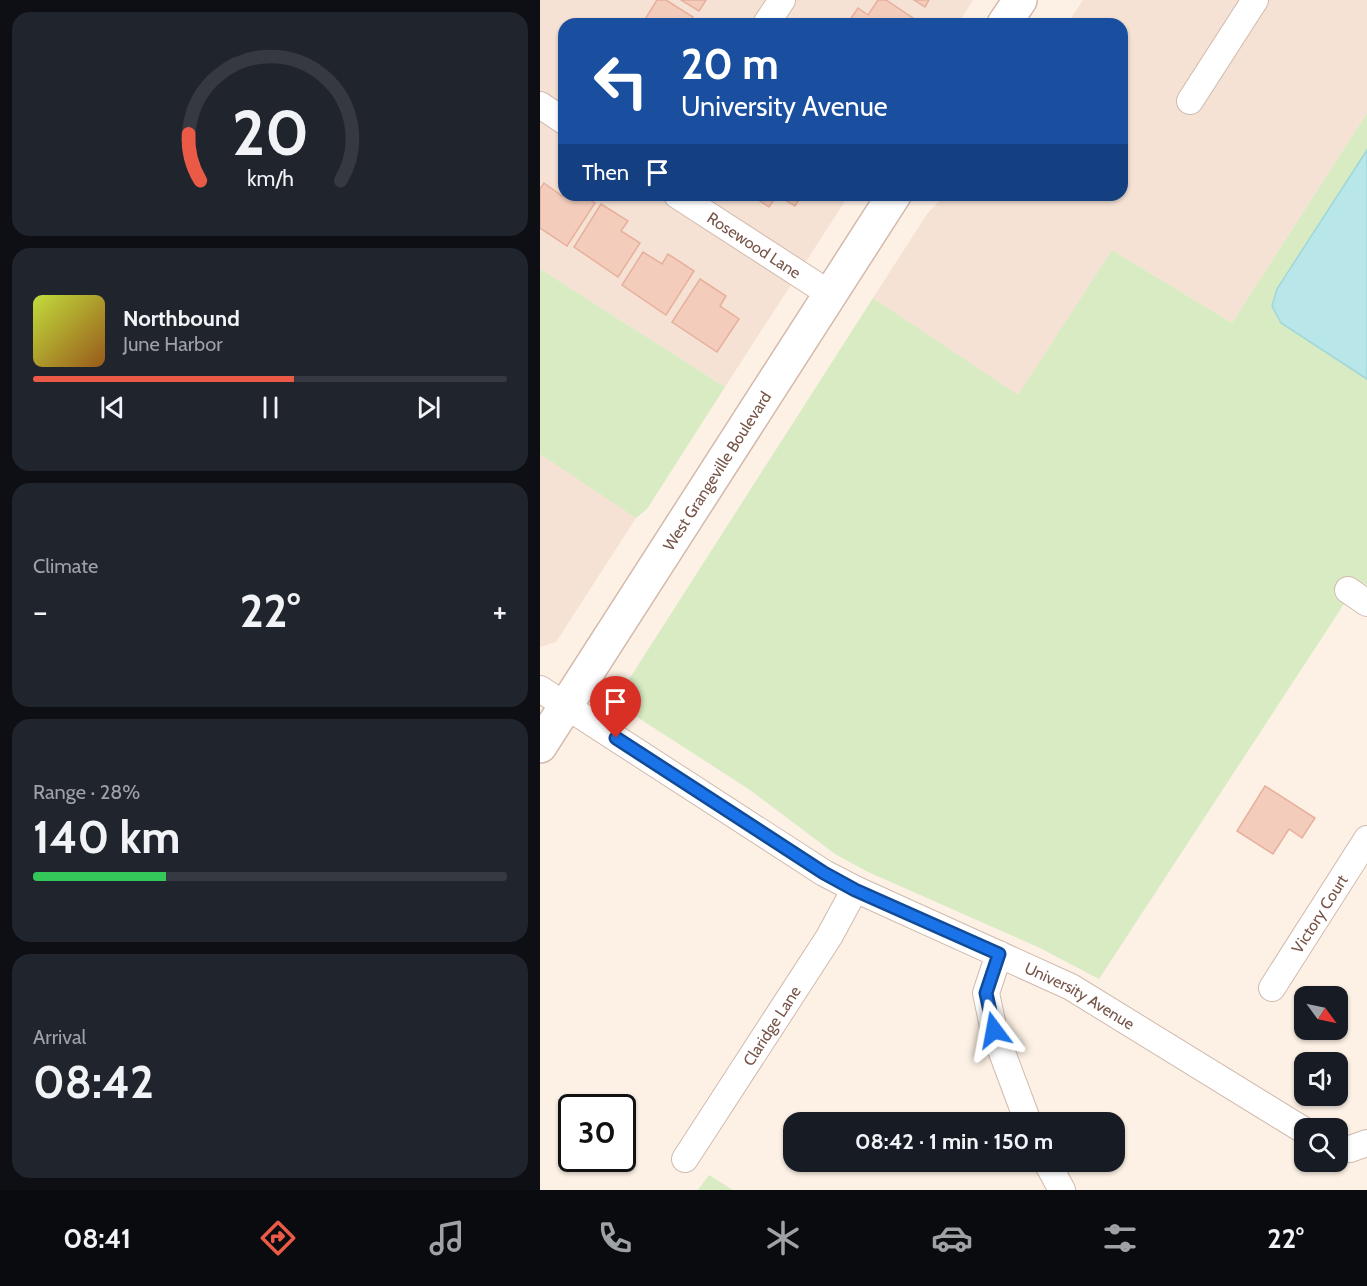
<!DOCTYPE html>
<html lang="en">
<head>
<meta charset="utf-8">
<style>
  :root { --surface:#171b24; --page:#20242c; --text:#f1f3f6; --muted:#9ea1a6; --line:#363941; --accent:#eb5947 }
  body { margin:0; font-family:Cabin,sans-serif; background:var(--page); color:var(--text); height:100vh; display:flex; flex-direction:column; font-size:22px; white-space:nowrap }
  * { box-sizing:border-box; margin:0 }
  p { font-size:20px; color:var(--muted) }
  .icon { flex:none; width:33px; height:33px; fill:none; stroke:currentColor; stroke-width:2; stroke-linecap:round; stroke-linejoin:round }
  .map { position:relative; flex:1; overflow:hidden }
  .sheet { display:flex; flex-direction:column; gap:12px; padding:12px; background:#0d0f14; width:540px }
  .sheet>* { flex:none }
  .top-card { position:absolute; left:18px; top:18px; width:570px; height:183px; border-radius:18px; box-shadow:0 2px 4px #0004; background:#1a4fa0; color:#fff; overflow:hidden }
  .needle { width:39px; rotate:123deg }
  .buttons { position:absolute; left:754px; top:986px; display:grid; gap:12px }
  .buttons a { display:grid; place-items:center; width:54px; height:54px; border-radius:12px; background:var(--surface); box-shadow:0 2px 4px #0004; font-size:30px }
  .speed { position:absolute; left:18px; top:1094px; display:flex; gap:12px; font-size:30px; font-weight:700; text-align:center }
  .speed>* { display:grid; place-content:center; width:78px; height:78px; border-radius:50%; background:var(--surface); box-shadow:0 2px 4px #0004; line-height:1 }
  .speed .limit { border:3px solid #111; border-radius:9px; background:#fff; color:#111 }
  .pin { position:absolute; display:grid; place-items:center; width:51px; height:51px; color:#fff; margin:-62px -26px; border-radius:50% 50% 50% 0; rotate:-45deg; box-shadow:0 0 6px #0007 }
  .pin .icon { rotate:45deg }
  .me { position:absolute; width:66px; margin:-33px; rotate:347deg; stroke-linejoin:round; filter:drop-shadow(0 0 4px #0008) }
  .turn { display:flex; align-items:center; gap:21px; height:126px; padding:0 24px; font-size:27px }
  .turn .icon { width:78px; height:78px; stroke-width:2.5 }
  .turn b { display:block; font-size:42px; line-height:51px }
  .then { display:flex; align-items:center; height:57px; padding:0 24px; background:#0003; gap:12px; font-size:22px }
  .big { font-size:45px; font-weight:800; line-height:1.1 }
  .sheet .card { flex:1; display:flex; flex-direction:column; justify-content:center; gap:9px; min-width:0; padding:0 21px; border-radius:18px; background:var(--page) }
  .sheet .dial { align-items:center; gap:0 }
  .dial svg { height:156px; overflow:visible; fill:none; stroke:var(--line); stroke-width:7; stroke-linecap:round; text-anchor:middle }
  .dial text { fill:var(--text); stroke:none }
  .song { display:flex; align-items:center; gap:18px }
  .cover { width:72px; height:72px; border-radius:9px; background:linear-gradient(135deg,hsl(70 70% 55%),hsl(30 70% 35%)) }
  .played { height:6px; border-radius:3px; background:linear-gradient(90deg,var(--accent) 55%,var(--line) 55%) }
  .keys { display:flex; justify-content:space-around; direction:ltr }
  .heat { display:flex; justify-content:space-between; align-items:center; font-size:33px; direction:ltr }
  .charge { height:9px; border-radius:4px; background:linear-gradient(90deg,#34c759 28%,var(--line) 0) }
  .trip { position:absolute; left:243px; top:1112px; width:342px; height:60px; border-radius:18px; background:var(--surface); box-shadow:0 2px 4px #0004; font-weight:800; line-height:60px; text-align:center }
  .tabs { display:flex; height:96px; justify-content:space-around; align-items:center; background:#090b0e; color:var(--muted) }
  .tabs .icon { width:42px; height:42px }
  .tabs .on { color:var(--accent) }
  .tabs b { font-size:27px; color:var(--text) }
  main { display:flex; flex:1; min-height:0 }
  .map>svg:first-child { display:block }
</style>
</head>
<body>
<main>
<section class="sheet">
<div class="card dial"><svg viewBox="0 0 100 80">
<path d="M14 69A42 42 0 1 1 86 69"/>
<path d="M14 69A42 42 0 0 1 8 45" stroke="#eb5947"/>
<text x="50" y="56" font-size="32" font-weight="700">20</text>
<text x="50" y="72" font-size="11">km/h</text>
</svg></div>
<div class="card">
<div class="song"><i class="cover"></i><div><b>Northbound</b><p>June Harbor</p></div></div>
<div class="played"></div>
<div class="keys"><svg class="icon" aria-label="previous" viewBox="0 0 24 24"><path d="M18 5L8 12l10 7zM5 5v14"/></svg><svg class="icon" aria-label="pause" viewBox="0 0 24 24"><path d="M8 5v14M16 5v14"/></svg><svg class="icon" aria-label="next" viewBox="0 0 24 24"><path d="M6 5l10 7-10 7zM19 5v14"/></svg></div>
</div>
<div class="card"><p>Climate</p>
<div class="heat"><a>−</a><b class="big">22°</b><a>+</a></div>
</div>
<div class="card"><p>Range · 28%</p><b class="big">140 km</b><div class="charge"></div></div>
<div class="card"><p>Arrival</p><b class="big">08:42</b></div>
</section>
<div class="map">
<svg width="827" height="1190" viewBox="0 0 827 1190">
  <rect width="100%" height="100%" fill="#fdf1e5"/>
  <!-- residential -->
  <g fill="#f5e2d4">
    <polygon points="0,0 433,0 418,24 24,24 24,195 309,195 185,387 0,269"/>
    <polygon points="543,0 827,0 827,113 692,323 572,250 478,396 333,298 387,214 405,195 582,195 582,24 527,24"/>
    <polygon points="0,454 96,518 16,642 0,647"/>
  </g>
  <!-- green -->
  <g fill="#d8ebc3">
    <polygon points="827,113 827,585 819,581 559,979 500,948 326,871 295,854 210,790 94,715 97,710 92,707 86,684 333,298 478,395 572,250 692,323"/>
    <polygon points="0,269 185,387 107,509 96,518 0,454"/>
    <polygon points="169,1175 193,1190 158,1190"/>
  </g>
  <!-- water -->
  <polygon fill="#b9e6e8" stroke="#9fd7da" stroke-width="1.5" points="827,150 827,379 741,323 732,306 737,289"/>
  <!-- building -->
  <g fill="#f3ccbc" stroke="#e7b09c" stroke-width="1.5">
    <polygon points="117,0 126,0 153,17 149,24 102,24"/>
    <polygon points="141,0 166,0 159,11"/>
    <polygon points="338,0 346,0 373,18 369,24 307,24 318,8 328,15"/>
    <polygon points="374,0 389,0 385,7"/>
    <polygon points="4,183 22,196 24,193 43,195 55,203 27,246 0,228 0,189"/>
    <polygon points="211,195 237,195 229,207"/>
    <polygon points="237,195 262,195 255,206"/>
    <polygon points="61,204 88,221 81,231 100,243 78,277 34,247"/>
    <polygon points="103,252 122,264 128,254 154,271 126,315 82,285"/>
    <polygon points="160,279 186,296 180,306 199,319 177,352 132,322"/>
    <polygon points="725,786 775,818 762,838 749,829 733,854 697,831"/>
  </g>
  <g fill="none" stroke-linecap="round" stroke-linejoin="round">
    <defs>
      <g id="minor">
        <polyline points="226,24 242,0"/>
        <polyline points="650,101 715,0"/>
        <polyline points="0,105 24,121"/>
        <path id="s1" d="M 137,195 L 290,294"/>
        <polyline points="808,590 827,603"/>
        <path id="s2" d="M 0,689 L 284,873 L 315,889 L 531,987 L 765,1131"/>
        <polyline points="459,954 446,993 454,1031 488,1122"/>
        <path id="s3" d="M 732,988 L 827,839"/>
        <polyline points="798,1147 810,1149 827,1143"/>
        <path id="s4" d="M 145,1159 L 289,937 L 315,889"/>
        <polyline points="506,1161 522,1190"/>
      </g>
      <g id="secondary">
        <polyline points="464,24 480,0"/>
        <path id="s5" d="M 0,746 L 354,195"/>
      </g>
    </defs>
    <!-- minor casing -->
    <use href="#minor" stroke="#d1baad" stroke-width="28"/>
    <!-- secondary casing -->
    <use href="#secondary" stroke="#d4b9ab" stroke-width="36"/>
    <!-- minor -->
    <use href="#minor" stroke="#fff" stroke-width="26"/>
    <!-- secondary -->
    <use href="#secondary" stroke="#fff" stroke-width="33"/>
  </g>
  <g fill="none" stroke-linecap="round" stroke-linejoin="round">
    <defs>
      <polyline id="route" points="76,738 284,873 315,890 459,954 446,993 454,1030"/>
    </defs>
    <!-- route casing -->
    <use href="#route" stroke="#114b97" stroke-width="15"/>
    <!-- route -->
    <use href="#route" stroke="#1a73e8" stroke-width="10"/>
  </g>
  <g text-anchor="middle" stroke-width="6" stroke-linejoin="round" paint-order="stroke">
    <!-- street labels -->
    <g font-size="16" fill="#775549" stroke="#fff6ec">
      <text dy="6" stroke="none"><textPath href="#s1" startOffset="92">Rosewood Lane</textPath></text>
      <text dy="6" stroke="none"><textPath href="#s5" startOffset="327">West Grangeville Boulevard</textPath></text>
      <text dy="6" stroke="none"><textPath href="#s3" startOffset="88">Victory Court</textPath></text>
      <text dy="6" stroke="none"><textPath href="#s2" startOffset="622">University Avenue</textPath></text>
      <text dy="6" stroke="none"><textPath href="#s4" startOffset="159">Claridge Lane</textPath></text>
    </g>
  </g>
</svg>
<div class="buttons">
<a><svg class="needle" viewBox="-14 -14 28 28"><path d="M0-13l5 13h-10z" fill="#e53935"/><path d="M0 13l5-13h-10z" fill="#9ea1a6"/></svg></a>
<a><svg class="icon" aria-label="sound" viewBox="0 0 24 24"><path d="M4 9h4l5-4v14l-5-4H4zM17 9q2 3 0 6"/></svg></a>
<a><svg class="icon" aria-label="search" viewBox="0 0 24 24"><circle cx="10" cy="10" r="6"/><path d="M15 15l6 6"/></svg></a>
</div>
<div class="speed"><div class="limit">30</div></div>
<div class="pin" style="left:76px;top:738px;background:#d93025"><svg class="icon" aria-label="arrive" viewBox="0 0 24 24"><path d="M6 21V4h12l-3 4 3 4H6"/></svg></div>
<svg class="me" style="left:454px;top:1030px" viewBox="-20 -20 40 40"><path d="M0-17L14 15 0 8-14 15z" fill="#1a73e8" stroke="#fff" stroke-width="4"/></svg>
<div class="trip">08:42 · 1 min · 150 m</div>
<div class="top-card">
<div class="turn"><svg class="icon" aria-label="left" viewBox="0 0 24 24"><path d="M17 20v-9H6M10 6l-5 5 5 5"/></svg><div><b>20 m</b>University Avenue</div></div>
<div class="then">Then<svg class="icon" aria-label="arrive" viewBox="0 0 24 24"><path d="M6 21V4h12l-3 4 3 4H6"/></svg></div>
</div>
</div>
</main>
<nav class="tabs">
<b>08:41</b>
<svg class="icon on" aria-label="directions" viewBox="0 0 24 24"><path d="M12 3l9 9-9 9-9-9zM9 14v-3h6M13 9l2 2-2 2"/></svg>
<svg class="icon" aria-label="music" viewBox="0 0 24 24"><path d="M9 18V5l10-2v13"/><circle cx="6" cy="18" r="3"/><circle cx="16" cy="16" r="3"/></svg>
<svg class="icon" aria-label="phone" viewBox="0 0 24 24"><path d="M5 4h4l2 5-3 2q2 4 5 5l2-3 5 2v4C11 20 4 13 5 4z"/></svg>
<svg class="icon" aria-label="climate" viewBox="0 0 24 24"><path d="M12 3v18M4 7l16 10M4 17L20 7"/></svg>
<svg class="icon" aria-label="car" viewBox="0 0 24 24"><path d="M5 17H2v-5l4-1 3-4h7l3 4 3 1v5h-3M9 17h6M6 11h13"/><circle cx="7" cy="17" r="2"/><circle cx="17" cy="17" r="2"/></svg>
<svg class="icon" aria-label="filters" viewBox="0 0 24 24"><path d="M4 7h16M4 17h16"/><circle cx="9" cy="7" r="2"/><circle cx="15" cy="17" r="2"/></svg>
<b>22°</b>
</nav>
</body>
</html>
